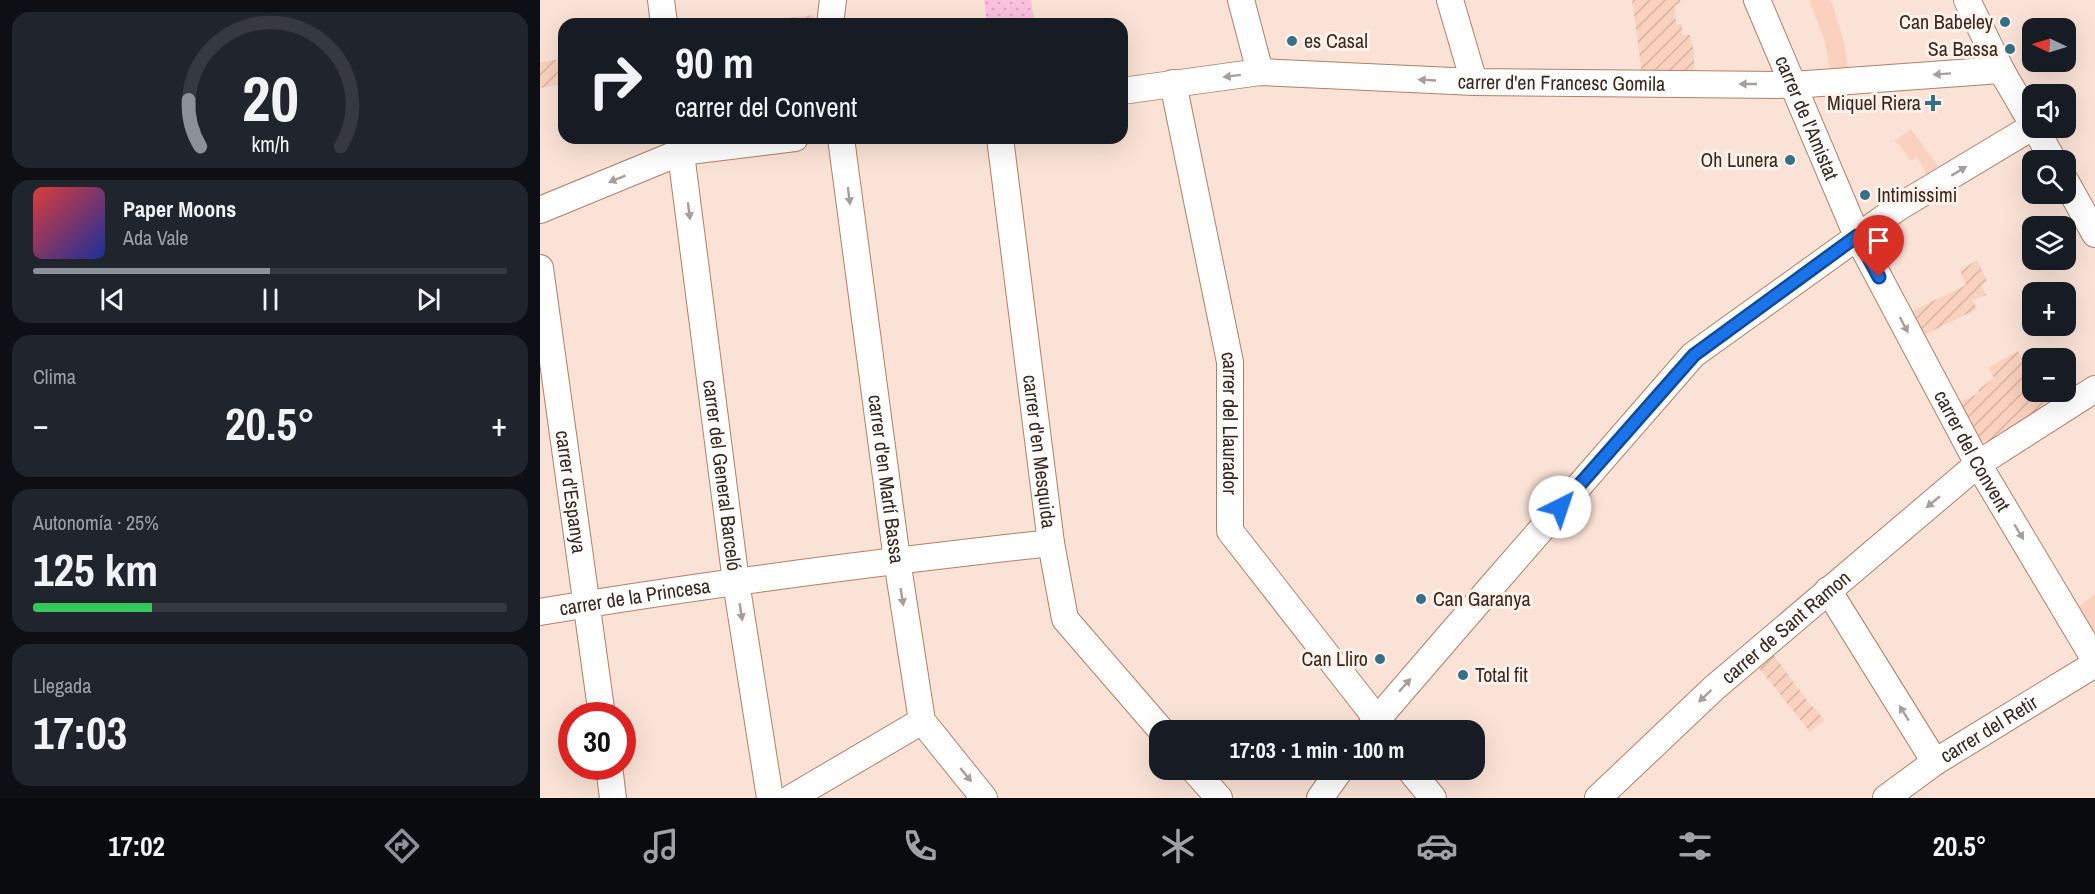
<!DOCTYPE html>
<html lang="es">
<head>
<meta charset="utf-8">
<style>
  :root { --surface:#171b24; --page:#20242c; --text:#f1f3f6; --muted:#9ea1a6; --line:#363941; --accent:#8c9099 }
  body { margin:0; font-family:"Archivo Narrow",sans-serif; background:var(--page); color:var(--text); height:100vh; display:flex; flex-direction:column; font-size:22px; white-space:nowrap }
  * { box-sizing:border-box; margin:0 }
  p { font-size:20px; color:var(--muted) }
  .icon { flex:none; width:33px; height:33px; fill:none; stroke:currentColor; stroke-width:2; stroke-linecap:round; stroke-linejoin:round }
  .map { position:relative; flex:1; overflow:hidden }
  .sheet { display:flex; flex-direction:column; gap:12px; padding:12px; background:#0d0f14; width:540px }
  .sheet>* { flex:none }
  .banner { position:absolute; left:18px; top:18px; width:570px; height:126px; border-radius:18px; box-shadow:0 6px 24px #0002; background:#171b24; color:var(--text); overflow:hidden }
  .needle { width:39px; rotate:274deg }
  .tools { position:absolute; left:1482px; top:18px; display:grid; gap:12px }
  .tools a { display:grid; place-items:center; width:54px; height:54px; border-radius:12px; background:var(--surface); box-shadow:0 6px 24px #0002; font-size:30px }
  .speed { position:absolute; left:18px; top:702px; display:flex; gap:12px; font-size:30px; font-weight:700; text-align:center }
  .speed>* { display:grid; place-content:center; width:78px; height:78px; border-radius:50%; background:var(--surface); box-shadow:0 6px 24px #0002; line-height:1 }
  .speed .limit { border:9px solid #d22; background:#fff; color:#111 }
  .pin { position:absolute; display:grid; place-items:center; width:51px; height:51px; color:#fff; margin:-62px -26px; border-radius:50% 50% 50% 0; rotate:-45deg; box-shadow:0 0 6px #0007 }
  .pin .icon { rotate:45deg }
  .me { position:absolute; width:66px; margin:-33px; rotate:41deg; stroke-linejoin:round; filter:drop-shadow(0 0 4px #0008) }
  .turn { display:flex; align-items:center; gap:21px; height:126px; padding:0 18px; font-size:27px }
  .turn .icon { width:78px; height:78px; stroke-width:2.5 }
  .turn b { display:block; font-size:42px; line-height:51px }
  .big { font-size:45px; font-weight:800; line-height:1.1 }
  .sheet .card { flex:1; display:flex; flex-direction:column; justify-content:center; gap:9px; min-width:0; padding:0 21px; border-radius:18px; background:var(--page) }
  .sheet .dial { align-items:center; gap:0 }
  .dial svg { height:156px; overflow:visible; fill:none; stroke:var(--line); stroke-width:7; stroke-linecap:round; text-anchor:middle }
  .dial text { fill:var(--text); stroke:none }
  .song { display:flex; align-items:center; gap:18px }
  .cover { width:72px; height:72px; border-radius:9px; background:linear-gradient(135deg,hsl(0 70% 55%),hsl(230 70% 35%)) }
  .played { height:6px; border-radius:3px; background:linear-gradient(90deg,var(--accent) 50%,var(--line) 50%) }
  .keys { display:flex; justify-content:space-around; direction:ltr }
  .heat { display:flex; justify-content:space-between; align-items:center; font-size:33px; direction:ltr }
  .charge { height:9px; border-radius:4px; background:linear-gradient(90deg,#34c759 25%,var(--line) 0) }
  .trip { position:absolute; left:609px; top:720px; width:336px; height:60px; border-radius:18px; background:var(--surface); box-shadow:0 6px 24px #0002; font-weight:800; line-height:60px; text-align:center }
  .tabs { display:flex; height:96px; justify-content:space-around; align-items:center; background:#090b0e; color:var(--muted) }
  .tabs .icon { width:42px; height:42px }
  .tabs .selected { color:var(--accent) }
  .tabs b { font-size:27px; color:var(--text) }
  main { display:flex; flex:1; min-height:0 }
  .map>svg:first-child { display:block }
</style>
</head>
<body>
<main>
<section class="sheet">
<div class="card dial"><svg viewBox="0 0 100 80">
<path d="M14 69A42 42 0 1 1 86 69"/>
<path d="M14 69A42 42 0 0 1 8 45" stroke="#8c9099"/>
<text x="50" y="56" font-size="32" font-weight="700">20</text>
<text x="50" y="72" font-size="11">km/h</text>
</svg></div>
<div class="card">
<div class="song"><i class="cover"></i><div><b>Paper Moons</b><p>Ada Vale</p></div></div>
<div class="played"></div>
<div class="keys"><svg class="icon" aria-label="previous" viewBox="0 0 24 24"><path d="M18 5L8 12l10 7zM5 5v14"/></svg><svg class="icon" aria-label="pause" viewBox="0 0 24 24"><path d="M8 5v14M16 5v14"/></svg><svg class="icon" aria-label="next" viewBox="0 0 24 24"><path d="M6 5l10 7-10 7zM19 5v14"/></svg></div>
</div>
<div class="card"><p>Clima</p>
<div class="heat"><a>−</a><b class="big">20.5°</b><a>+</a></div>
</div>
<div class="card"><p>Autonomía · 25%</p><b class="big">125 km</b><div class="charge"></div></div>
<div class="card"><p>Llegada</p><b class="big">17:03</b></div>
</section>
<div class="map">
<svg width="1555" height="798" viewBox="0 0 1555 798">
  <defs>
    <pattern id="industrial-furrows" width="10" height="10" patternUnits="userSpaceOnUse" patternTransform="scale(1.5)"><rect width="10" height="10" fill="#fad1be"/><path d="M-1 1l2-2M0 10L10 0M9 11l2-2" fill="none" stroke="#d7b3a3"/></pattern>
    <pattern id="grass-dots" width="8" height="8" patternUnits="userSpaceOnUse" patternTransform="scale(1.5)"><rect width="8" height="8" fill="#fbc1df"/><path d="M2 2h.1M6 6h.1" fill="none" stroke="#d8a6bf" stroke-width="1.8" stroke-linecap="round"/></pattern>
  </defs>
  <rect width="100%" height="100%" fill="#fae2d6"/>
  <!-- built -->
  <g fill="#fad1be">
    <polygon points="1269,0 1290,0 1293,5 1305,47 1308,69 1290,70 1285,42"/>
    <polygon points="1371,129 1399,167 1387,175 1377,157 1370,161 1359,144 1354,141"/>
    <polygon points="1555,594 1555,642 1536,609"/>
  </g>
  <!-- industrial -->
  <g fill="url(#industrial-furrows)">
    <polygon points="1092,0 1140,0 1141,3 1135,5 1136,24 1142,24 1142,35 1150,35 1154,52 1154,75 1102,74"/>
    <polygon points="275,15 275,24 211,24 212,21"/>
    <polygon points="24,59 24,84 0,88 0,62"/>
    <polygon points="1437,260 1447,281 1441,285 1446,295 1432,300 1437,309 1382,336 1369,313 1426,285 1420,271"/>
    <polygon points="1478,351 1487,368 1491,366 1492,369 1492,392 1505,392 1512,405 1451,442 1438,440 1419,403 1439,393 1438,390 1454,378 1448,368"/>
    <polygon points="1230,650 1271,706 1276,709 1284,720 1270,732 1215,663"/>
  </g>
  <!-- grass -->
  <polygon fill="url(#grass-dots)" points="444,0 491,0 495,24 447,24"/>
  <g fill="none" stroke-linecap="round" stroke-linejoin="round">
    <defs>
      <g id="street">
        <polyline points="121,0 124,24"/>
        <polyline points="701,0 720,72"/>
        <polyline points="910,0 934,82"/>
        <path id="s1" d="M 1217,0 L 1317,236 L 1438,464 L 1555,660"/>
        <polyline points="1427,0 1461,70 1492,123"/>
        <polyline points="290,24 293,0"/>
        <path id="s2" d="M 633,83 L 690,362 L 690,531 L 837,719"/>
        <path id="s3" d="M 582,91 L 720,72 L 934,82 L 1253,85 L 1461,70"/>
        <polyline points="1495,128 1513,160"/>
        <path id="s4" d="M 139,138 L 196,582 L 230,798"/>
        <path id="s5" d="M 301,138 L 357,560 L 382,721 L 444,798"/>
        <path id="s6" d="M 460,138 L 511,543 L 525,619 L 621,730"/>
        <polyline points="1526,182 1555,234"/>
        <polyline points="0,210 141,152 255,138"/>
        <path id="s7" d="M 0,268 L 62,716"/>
        <polyline points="1288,590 1395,762"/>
        <path id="s8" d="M 0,612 C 170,583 340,562 511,543"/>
        <polyline points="828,730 959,578 1153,355 1359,207 1492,127"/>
        <polyline points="69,766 73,798"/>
        <polyline points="654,770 679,798"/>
        <polyline points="870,770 893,798"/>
        <polyline points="251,798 382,721"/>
        <polyline points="780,798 800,770"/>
        <path id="s9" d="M 1058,798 L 1174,688 L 1438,464 L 1555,389"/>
        <path id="s10" d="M 1346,798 L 1395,762 L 1555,664"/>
      </g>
    </defs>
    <!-- street casing -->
    <use href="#street" stroke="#b57e64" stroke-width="28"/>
    <!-- street -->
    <use href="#street" stroke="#fff" stroke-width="26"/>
  </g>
  <!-- one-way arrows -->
  <defs><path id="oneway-solid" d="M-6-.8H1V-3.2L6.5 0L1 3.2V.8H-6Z" transform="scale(1.5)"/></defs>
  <g fill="#a89d98">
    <use href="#oneway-solid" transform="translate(1402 74) rotate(176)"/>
    <use href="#oneway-solid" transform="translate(692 76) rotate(173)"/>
    <use href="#oneway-solid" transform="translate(887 80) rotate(-177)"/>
    <use href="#oneway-solid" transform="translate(1208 84) rotate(-180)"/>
    <use href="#oneway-solid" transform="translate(1419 171) rotate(-31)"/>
    <use href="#oneway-solid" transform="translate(77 179) rotate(158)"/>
    <use href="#oneway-solid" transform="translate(309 196) rotate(83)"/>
    <use href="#oneway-solid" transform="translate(149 211) rotate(83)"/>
    <use href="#oneway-solid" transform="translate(1364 325) rotate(62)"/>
    <use href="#oneway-solid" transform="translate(1393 502) rotate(140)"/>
    <use href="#oneway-solid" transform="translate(1479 532) rotate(59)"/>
    <use href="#oneway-solid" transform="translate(362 597) rotate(81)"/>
    <use href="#oneway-solid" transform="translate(201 612) rotate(81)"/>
    <use href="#oneway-solid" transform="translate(865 685) rotate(-49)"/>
    <use href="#oneway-solid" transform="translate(1165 696) rotate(136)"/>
    <use href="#oneway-solid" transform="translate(1364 713) rotate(-122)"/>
    <use href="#oneway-solid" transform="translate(426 775) rotate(51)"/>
  </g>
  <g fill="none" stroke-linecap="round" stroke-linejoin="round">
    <defs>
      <polyline id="route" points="1020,507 1154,355 1317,236 1339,277"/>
    </defs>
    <!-- route casing -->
    <use href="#route" stroke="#114b97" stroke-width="15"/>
    <!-- route -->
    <use href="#route" stroke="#1a73e8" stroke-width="10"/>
  </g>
  <!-- markers -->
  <g fill="#347087" stroke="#fef2ec" stroke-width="2">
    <circle cx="1465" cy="22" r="6"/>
    <circle cx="752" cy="41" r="6"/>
    <circle cx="1470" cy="49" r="6"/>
    <path d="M1390 94h6v6h6v6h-6v6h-6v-6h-6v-6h6z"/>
    <circle cx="1250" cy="160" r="6"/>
    <circle cx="1325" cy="195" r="6"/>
    <circle cx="881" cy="599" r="6"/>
    <circle cx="840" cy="659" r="6"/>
    <circle cx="923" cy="675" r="6"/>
  </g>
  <g text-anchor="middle" stroke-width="6" stroke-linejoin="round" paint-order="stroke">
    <!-- poi labels -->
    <g font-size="20" fill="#3d261b" stroke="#fef2ec" text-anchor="end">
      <text x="1453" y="29">Can Babeley</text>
      <text x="764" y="48" text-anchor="start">es Casal</text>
      <text x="1458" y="56">Sa Bassa</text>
      <text x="1381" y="110">Miquel Riera</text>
      <text x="1238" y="167">Oh Lunera</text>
      <text x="1337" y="202" text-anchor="start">Intimissimi</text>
      <text x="893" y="606" text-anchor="start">Can Garanya</text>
      <text x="828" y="666">Can Lliro</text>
      <text x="935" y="682" text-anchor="start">Total fit</text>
    </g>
    <!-- street labels -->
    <g font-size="20" fill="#3d261b" stroke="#fef2ec">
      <text dy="7" stroke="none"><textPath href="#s3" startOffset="441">carrer d'en Francesc Gomila</textPath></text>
      <text dy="7" stroke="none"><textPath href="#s1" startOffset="128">carrer de l'Amistat</textPath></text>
      <text dy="7" stroke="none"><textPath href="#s2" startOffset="346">carrer del Llaurador</textPath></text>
      <text dy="7" stroke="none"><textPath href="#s1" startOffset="500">carrer del Convent</textPath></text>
      <text dy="7" stroke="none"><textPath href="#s6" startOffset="316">carrer d'en Mesquida</textPath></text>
      <text dy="7" stroke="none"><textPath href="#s4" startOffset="340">carrer del General Barceló</textPath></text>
      <text dy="7" stroke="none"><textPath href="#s5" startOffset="344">carrer d'en Martí Bassa</textPath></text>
      <text dy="7" stroke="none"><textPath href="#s7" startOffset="226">carrer d'Espanya</textPath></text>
      <text dy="7" stroke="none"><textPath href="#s8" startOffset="96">carrer de la Princesa</textPath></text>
      <text dy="7" stroke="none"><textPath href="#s9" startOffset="254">carrer de Sant Ramon</textPath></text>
      <text dy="7" stroke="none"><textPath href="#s10" startOffset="124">carrer del Retir</textPath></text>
    </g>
  </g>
</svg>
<div class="tools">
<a><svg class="needle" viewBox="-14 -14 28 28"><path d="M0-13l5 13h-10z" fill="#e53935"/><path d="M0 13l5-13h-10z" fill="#9ea1a6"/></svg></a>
<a><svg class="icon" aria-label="sound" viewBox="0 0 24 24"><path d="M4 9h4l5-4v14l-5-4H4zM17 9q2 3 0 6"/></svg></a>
<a><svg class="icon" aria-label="search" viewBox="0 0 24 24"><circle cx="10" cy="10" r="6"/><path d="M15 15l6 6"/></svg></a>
<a><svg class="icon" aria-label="layers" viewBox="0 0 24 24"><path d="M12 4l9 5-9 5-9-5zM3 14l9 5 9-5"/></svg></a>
<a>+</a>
<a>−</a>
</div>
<div class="speed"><div class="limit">30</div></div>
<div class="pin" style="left:1339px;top:277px;background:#d93025"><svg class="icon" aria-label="arrive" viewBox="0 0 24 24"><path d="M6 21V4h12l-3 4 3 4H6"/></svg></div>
<svg class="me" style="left:1020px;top:507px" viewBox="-20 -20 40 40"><circle r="19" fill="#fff"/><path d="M0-13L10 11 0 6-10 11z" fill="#1a73e8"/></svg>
<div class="trip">17:03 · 1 min · 100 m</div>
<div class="banner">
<div class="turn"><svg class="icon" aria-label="right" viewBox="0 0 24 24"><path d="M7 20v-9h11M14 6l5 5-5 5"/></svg><div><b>90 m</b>carrer del Convent</div></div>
</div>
</div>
</main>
<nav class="tabs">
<b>17:02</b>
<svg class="icon selected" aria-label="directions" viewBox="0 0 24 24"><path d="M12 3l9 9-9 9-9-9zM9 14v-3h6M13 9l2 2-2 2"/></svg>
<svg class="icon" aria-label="music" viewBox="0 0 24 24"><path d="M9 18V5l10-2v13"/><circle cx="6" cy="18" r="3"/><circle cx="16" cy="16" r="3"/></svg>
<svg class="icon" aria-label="phone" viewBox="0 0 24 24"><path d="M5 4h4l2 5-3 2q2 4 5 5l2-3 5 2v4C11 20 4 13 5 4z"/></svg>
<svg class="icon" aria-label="climate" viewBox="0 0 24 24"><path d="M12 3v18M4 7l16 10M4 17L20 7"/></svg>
<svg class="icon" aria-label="car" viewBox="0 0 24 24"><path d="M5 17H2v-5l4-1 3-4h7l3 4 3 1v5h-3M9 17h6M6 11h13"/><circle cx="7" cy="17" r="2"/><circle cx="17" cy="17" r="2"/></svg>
<svg class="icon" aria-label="filters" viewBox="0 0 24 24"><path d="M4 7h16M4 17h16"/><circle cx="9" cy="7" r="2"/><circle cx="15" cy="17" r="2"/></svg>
<b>20.5°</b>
</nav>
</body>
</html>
